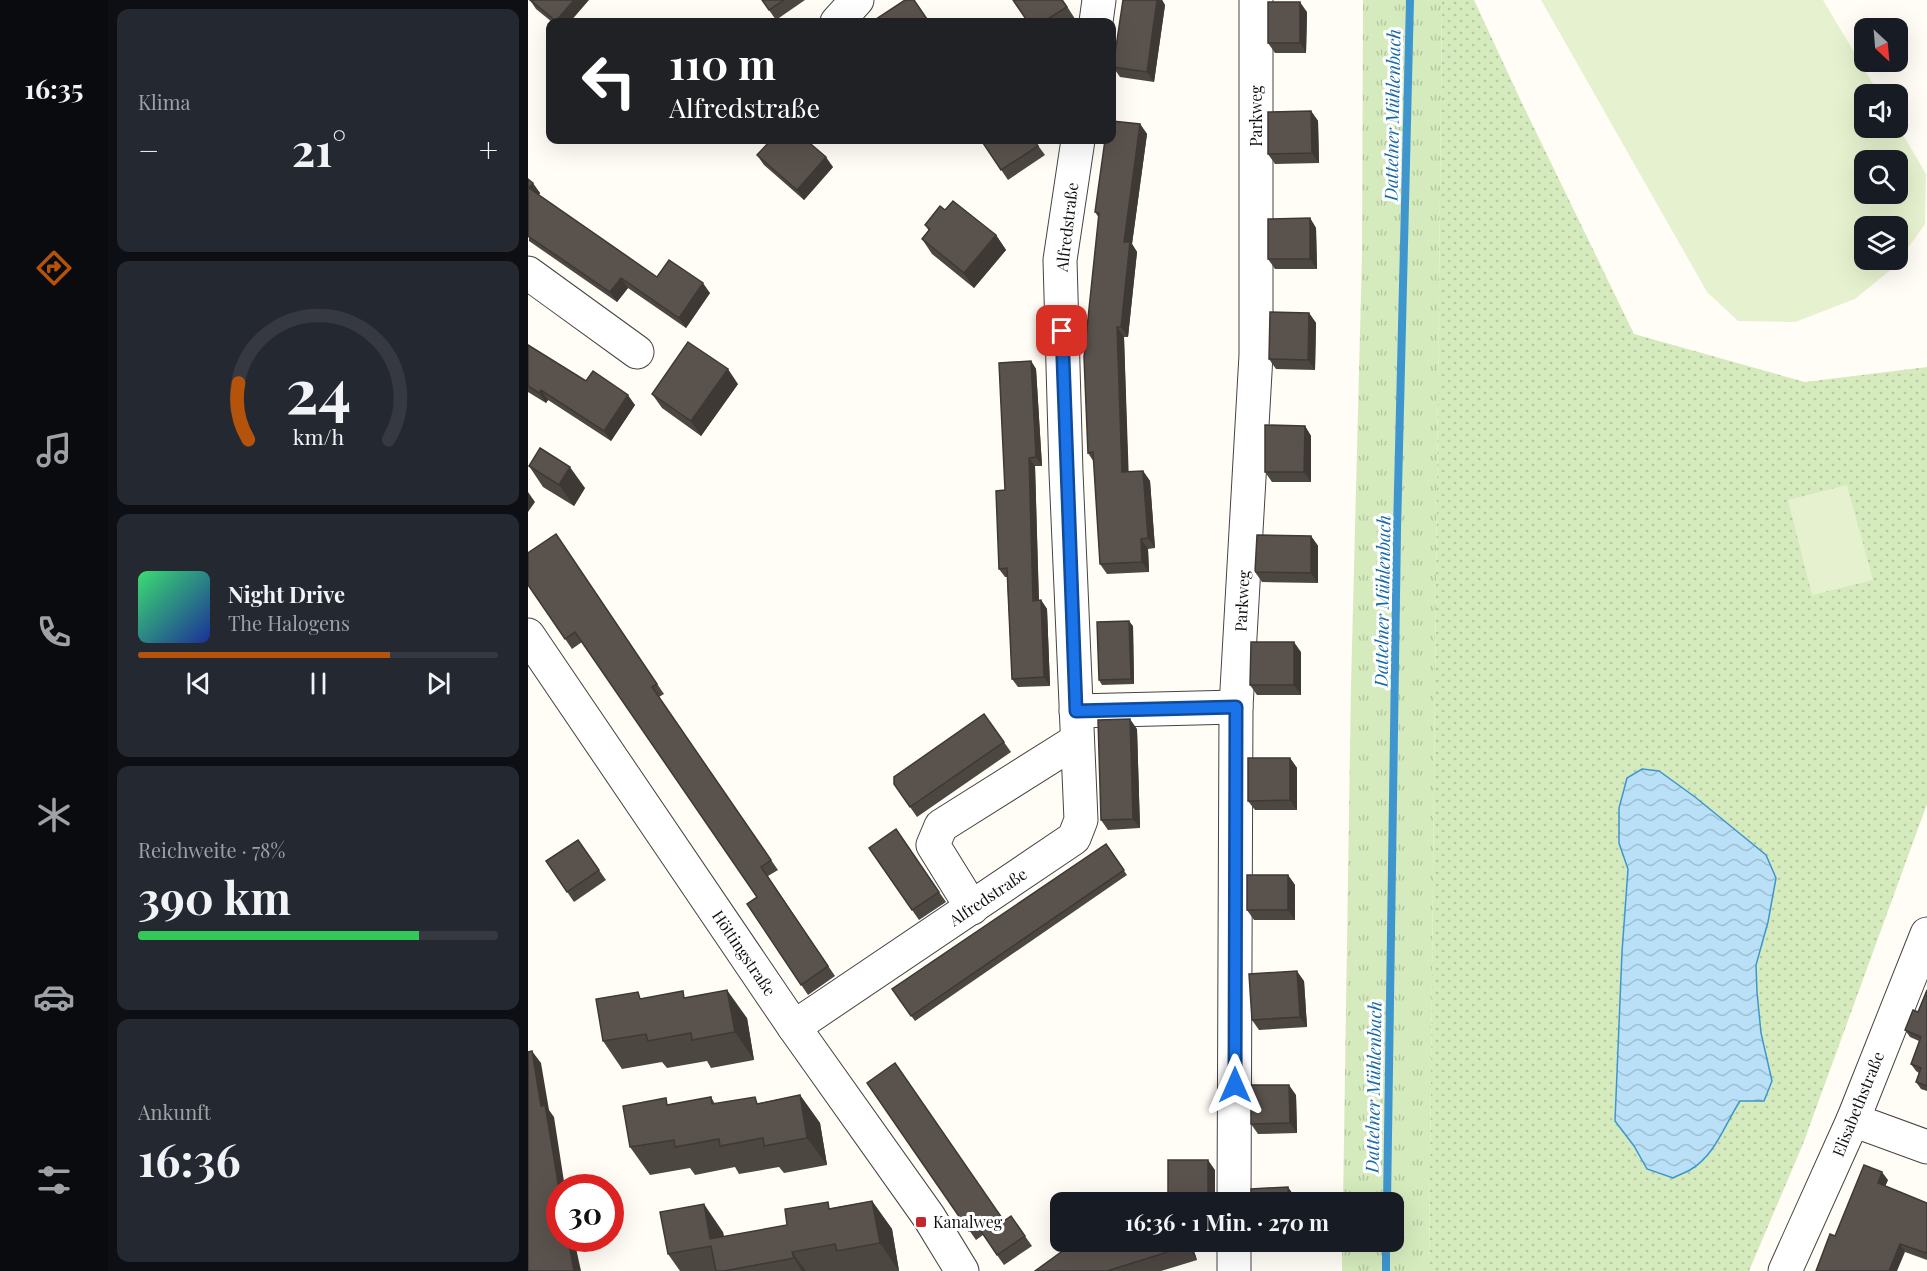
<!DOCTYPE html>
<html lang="de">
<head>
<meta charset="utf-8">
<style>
  :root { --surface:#171b24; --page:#242831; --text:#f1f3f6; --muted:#9ea1a6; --line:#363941; --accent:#b45309 }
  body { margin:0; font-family:"Playfair Display",serif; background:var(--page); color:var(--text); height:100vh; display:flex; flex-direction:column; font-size:22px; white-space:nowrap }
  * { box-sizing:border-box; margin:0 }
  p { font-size:20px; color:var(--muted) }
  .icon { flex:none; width:33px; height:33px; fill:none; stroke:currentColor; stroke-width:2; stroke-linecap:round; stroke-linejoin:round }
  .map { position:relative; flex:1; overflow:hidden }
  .drawer { display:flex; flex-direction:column; gap:9px; padding:9px; background:#0d0f14; width:420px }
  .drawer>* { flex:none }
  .top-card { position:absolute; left:18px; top:18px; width:570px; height:126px; border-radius:12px; box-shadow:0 6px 24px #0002; background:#202124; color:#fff; overflow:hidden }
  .needle { width:39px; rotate:154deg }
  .fabs { position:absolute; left:1326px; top:18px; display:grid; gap:12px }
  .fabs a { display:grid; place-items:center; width:54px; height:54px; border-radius:12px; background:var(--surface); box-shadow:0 6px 24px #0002; font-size:30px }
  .speed { position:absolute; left:18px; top:1174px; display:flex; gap:12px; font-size:30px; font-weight:700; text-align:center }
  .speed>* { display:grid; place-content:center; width:78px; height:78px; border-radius:50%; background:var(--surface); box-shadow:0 6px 24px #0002; line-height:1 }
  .speed .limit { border:9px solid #d22; background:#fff; color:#111 }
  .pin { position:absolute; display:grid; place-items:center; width:51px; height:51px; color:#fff; margin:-26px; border-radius:12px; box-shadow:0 3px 9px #0006 }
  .me { position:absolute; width:66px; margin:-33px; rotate:0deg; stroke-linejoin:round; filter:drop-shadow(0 0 4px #0008) }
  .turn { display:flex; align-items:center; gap:21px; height:126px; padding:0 24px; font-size:27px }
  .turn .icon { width:78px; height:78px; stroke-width:2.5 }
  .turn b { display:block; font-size:42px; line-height:51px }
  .big { font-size:45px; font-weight:700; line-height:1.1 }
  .drawer .widget { flex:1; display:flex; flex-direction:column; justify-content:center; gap:9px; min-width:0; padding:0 21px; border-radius:12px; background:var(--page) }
  .drawer .dial { align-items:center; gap:0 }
  .dial svg { height:156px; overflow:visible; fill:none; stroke:var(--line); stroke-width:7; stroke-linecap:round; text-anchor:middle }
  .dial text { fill:var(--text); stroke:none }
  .song { display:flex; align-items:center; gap:18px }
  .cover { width:72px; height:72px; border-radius:9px; background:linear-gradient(135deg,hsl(140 70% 55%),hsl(230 70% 35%)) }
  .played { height:6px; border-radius:3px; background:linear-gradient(90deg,var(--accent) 70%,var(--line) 70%) }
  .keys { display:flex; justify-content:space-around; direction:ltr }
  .heat { display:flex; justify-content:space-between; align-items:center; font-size:33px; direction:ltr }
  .charge { height:9px; border-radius:4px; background:linear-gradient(90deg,#34c759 78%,var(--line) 0) }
  .trip { position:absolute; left:522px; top:1192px; width:354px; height:60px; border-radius:12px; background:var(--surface); box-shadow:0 6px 24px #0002; font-weight:700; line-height:60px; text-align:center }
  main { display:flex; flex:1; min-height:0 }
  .tab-bar { display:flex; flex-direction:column; width:108px; justify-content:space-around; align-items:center; background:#090b0e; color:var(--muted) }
  .tab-bar .icon { width:42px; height:42px }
  .tab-bar .current { color:var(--accent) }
  .tab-bar b { font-size:27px; color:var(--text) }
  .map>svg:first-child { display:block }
</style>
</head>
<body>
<main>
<nav class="tab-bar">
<b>16:35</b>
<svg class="icon current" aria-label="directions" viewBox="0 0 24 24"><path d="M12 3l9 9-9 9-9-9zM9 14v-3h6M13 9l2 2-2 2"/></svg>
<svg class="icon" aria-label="music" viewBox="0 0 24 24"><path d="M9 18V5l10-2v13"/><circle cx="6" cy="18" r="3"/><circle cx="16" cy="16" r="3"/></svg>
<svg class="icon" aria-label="phone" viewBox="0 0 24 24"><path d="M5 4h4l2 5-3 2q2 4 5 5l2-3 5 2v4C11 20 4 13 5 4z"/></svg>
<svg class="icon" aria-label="climate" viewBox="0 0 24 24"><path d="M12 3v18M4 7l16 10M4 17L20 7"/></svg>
<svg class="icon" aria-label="car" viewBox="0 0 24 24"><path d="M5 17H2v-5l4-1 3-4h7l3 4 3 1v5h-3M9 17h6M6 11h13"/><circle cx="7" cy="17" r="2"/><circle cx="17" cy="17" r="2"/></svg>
<svg class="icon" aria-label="filters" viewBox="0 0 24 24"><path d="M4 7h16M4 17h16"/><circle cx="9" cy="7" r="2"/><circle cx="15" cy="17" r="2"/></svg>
</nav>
<section class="drawer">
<div class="widget"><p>Klima</p>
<div class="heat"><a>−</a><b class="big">21°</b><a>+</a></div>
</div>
<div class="widget dial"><svg viewBox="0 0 100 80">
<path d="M14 69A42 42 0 1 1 86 69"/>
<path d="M14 69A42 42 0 0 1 9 40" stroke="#b45309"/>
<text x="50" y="56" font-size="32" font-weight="700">24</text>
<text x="50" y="72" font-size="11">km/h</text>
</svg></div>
<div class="widget">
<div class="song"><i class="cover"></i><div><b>Night Drive</b><p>The Halogens</p></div></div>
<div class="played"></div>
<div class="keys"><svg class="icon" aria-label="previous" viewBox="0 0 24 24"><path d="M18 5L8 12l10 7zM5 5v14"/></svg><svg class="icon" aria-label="pause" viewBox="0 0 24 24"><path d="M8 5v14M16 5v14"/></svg><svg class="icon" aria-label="next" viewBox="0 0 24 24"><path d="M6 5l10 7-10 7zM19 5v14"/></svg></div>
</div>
<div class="widget"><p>Reichweite · 78%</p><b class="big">390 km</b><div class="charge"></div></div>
<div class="widget"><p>Ankunft</p><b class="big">16:36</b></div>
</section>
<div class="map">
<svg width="1399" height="1271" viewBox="0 0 1399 1271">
  <defs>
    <pattern id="grass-tufts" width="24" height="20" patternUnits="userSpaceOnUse" patternTransform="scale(1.5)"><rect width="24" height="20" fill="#d5ebbd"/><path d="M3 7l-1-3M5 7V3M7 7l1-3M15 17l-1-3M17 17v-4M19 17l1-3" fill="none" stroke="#b6c8a1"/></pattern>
    <pattern id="park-dots" width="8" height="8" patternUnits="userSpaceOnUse" patternTransform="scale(1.5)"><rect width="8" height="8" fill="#d5ebbd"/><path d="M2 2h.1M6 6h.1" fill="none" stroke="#b6c8a1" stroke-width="1.8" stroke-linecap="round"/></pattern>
    <pattern id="water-waves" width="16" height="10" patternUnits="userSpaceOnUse" patternTransform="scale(1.5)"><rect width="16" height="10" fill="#b9e0f7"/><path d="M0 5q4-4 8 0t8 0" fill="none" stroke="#9ebfd3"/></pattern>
  </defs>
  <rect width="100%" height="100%" fill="#fffdf5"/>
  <!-- grass -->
  <polygon fill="url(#grass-tufts)" points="835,0 914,0 901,1271 814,1271 814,1242 866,1242 866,1203 815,1203 823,685 834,255"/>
  <!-- park -->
  <polygon fill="url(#park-dots)" points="914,0 946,0 993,101 1106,334 1277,382 1399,367 1399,804 1275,1144 1221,1271 901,1271"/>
  <!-- pitch -->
  <g fill="#e6f2cf" fill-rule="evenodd">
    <path d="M 1013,0 L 1295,0 L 1351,94 L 1336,94 L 1336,128 L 1370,128 L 1370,126 L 1398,174 L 1397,224 L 1366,267 L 1327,299 L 1267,322 L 1210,321 L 1179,292 ZM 1336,160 L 1370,160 L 1370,194 L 1336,194 ZM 1336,226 L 1370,226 L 1370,260 L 1336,260 Z"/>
    <polygon points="1319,485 1345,580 1284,595 1260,500"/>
  </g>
  <!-- water -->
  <path fill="url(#water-waves)" stroke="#3f96cf" stroke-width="1.5" d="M 1114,769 L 1131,771 L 1167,797 L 1238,855 L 1248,878 L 1240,922 L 1228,965 L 1229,992 L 1233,1033 L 1244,1081 L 1236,1101 L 1212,1101 C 1197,1124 1187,1156 1162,1170 C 1157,1173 1150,1175 1145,1178 L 1119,1169 L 1106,1146 L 1087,1121 L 1094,952 L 1100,869 L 1091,843 L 1091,808 L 1099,778 Z"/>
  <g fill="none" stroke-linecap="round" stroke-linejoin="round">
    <!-- stream -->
    <g stroke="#3f96cf" stroke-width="8">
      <polyline points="859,1203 869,530 882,0"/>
      <polyline points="858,1271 858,1242"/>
    </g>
    <defs>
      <g id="minor">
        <polyline points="309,22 329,0"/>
        <polyline points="568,22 571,0"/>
        <polyline points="0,273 109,352"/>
        <polyline points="0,635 266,1027 401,1217 434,1271"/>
        <polyline points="548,711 708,707"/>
        <polyline points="444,908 405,845 413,826 548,741"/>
        <polyline points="266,1027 546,838 553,820 538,472 532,260 550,140"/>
        <polyline points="1325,1120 1399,1147"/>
        <polyline points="706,1203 708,707 728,355 728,0"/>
        <polyline points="706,1271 706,1242"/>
        <polyline points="1257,1271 1325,1120 1399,934"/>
      </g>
    </defs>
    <!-- minor casing -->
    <use href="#minor" stroke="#444" stroke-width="35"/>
    <!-- minor -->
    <use href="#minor" stroke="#fff" stroke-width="33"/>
  </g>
  <!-- wall -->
  <g fill="#4d4742">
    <polygon points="2,0 42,22 24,22 8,9"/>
    <polygon points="234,0 277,0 248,20"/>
    <polygon points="535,0 549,22 500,22"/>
    <polygon points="595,0 634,0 637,5 626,82 592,77 585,67"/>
    <polygon points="779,12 778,53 747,53 740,43"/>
    <polygon points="783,111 790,121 791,163 747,164 740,154"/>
    <polygon points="612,124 619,134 604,244 609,252 600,337 596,337 600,472 615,471 622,481 627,548 620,549 621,572 579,574 572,564 566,462 560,453 571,218 567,212"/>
    <polygon points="453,140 506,140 517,155 480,180"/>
    <polygon points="229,155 305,167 276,200 236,165"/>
    <polygon points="0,179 12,193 11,195 129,277 182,293 158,328 100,288 89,302 1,241"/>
    <polygon points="417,210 468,235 478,250 446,288 404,254 394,239 401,231 397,225"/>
    <polygon points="782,218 788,228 789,269 747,269 740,259"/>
    <polygon points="781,313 788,323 787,370 748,369 741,359"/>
    <polygon points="0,345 58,381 107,405 83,441 20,400 18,403 0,392"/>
    <polygon points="503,361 508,369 514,466 507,466 511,600 513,600 519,609 522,686 490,687 484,679 479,577 477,577 471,569 477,490"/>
    <polygon points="210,384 173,436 134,408 124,394"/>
    <polygon points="777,426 783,436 783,482 744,482 737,472"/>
    <polygon points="1,466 57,488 46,506 15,487"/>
    <polygon points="28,534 136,694 131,697 250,870 240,876 307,976 280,995 219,904 229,897 54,642 44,649 0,585"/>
    <polygon points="783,536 790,546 790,583 734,582 727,572"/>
    <polygon points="605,626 606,684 574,685 571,680"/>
    <polygon points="773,652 773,695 729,695 722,685"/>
    <polygon points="456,714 483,752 389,817 366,784"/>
    <polygon points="609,729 612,828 580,830 573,820"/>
    <polygon points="762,758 769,768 769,810 727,810 720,801"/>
    <polygon points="368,829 418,902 391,920 341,848"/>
    <polygon points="50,840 78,880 46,902 18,861"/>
    <polygon points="578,844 599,875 387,1021 364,989"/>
    <polygon points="760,875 767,885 767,920 726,920 719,910"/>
    <polygon points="776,981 779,1027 731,1030 724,1020"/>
    <polygon points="1399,990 1399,1091 1393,1089 1388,1082 1391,1073 1388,1071 1383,1064 1391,1041 1382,1037 1377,1030 1390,1012"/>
    <polygon points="159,997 219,1018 226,1060 183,1068 179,1061 139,1068 134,1062 94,1069 75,1041 115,998"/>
    <polygon points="339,1083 476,1220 483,1216 504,1246 476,1265 455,1235 448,1240"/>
    <polygon points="272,1095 292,1123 299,1165 256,1173 251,1167 211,1174 207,1167 167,1175 162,1168 122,1175 102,1147 143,1104 183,1097 187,1104 232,1103"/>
    <polygon points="768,1095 769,1133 730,1134 723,1124"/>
    <polygon points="687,1170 687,1203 641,1203 640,1201"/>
    <polygon points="1360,1180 1357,1186 1399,1203 1399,1260 1377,1252 1307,1236"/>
    <polygon points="344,1201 364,1229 371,1271 152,1271 140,1254 195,1232 196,1237 259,1225 304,1208"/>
    <polygon points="663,1242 669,1260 633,1271 507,1271"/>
  </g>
  <!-- shaded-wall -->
  <g fill="#3f3936">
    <polygon points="46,0 61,0 42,22 29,22 28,21"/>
    <polygon points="629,0 634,0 637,5 626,82 619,72"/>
    <polygon points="772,2 779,12 778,53 772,43"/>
    <polygon points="783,111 790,121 791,163 784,153"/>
    <polygon points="612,124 619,134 604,244 609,252 600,337 593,327 596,242"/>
    <polygon points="298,157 305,167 276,200 269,190"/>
    <polygon points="5,183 12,193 8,198 1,188"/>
    <polygon points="782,218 788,228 789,269 782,259"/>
    <polygon points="468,235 478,250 446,288 436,273"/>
    <polygon points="93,278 100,288 89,302 82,292"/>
    <polygon points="175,283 182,293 158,328 151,318"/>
    <polygon points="781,313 788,323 787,370 780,360"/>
    <polygon points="589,327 596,337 601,482 594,472"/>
    <polygon points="503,361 508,369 514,466 508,457"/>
    <polygon points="200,369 210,384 173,436 163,421"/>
    <polygon points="13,390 20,400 18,403 11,393"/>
    <polygon points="100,395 107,405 83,441 76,431"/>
    <polygon points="777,426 783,436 783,482 776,472"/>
    <polygon points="501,458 507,466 511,609 505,601"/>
    <polygon points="42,467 57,488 46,506 31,485"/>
    <polygon points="615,471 622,481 627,548 620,538"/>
    <polygon points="0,492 7,502 0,512"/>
    <polygon points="783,536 790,546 790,583 783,573"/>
    <polygon points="613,539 620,549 621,572 614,562"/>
    <polygon points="513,600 519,609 522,686 516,677"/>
    <polygon points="601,621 605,626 606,684 603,679"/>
    <polygon points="766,642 773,652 773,695 766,685"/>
    <polygon points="602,719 609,729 612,828 605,819"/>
    <polygon points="762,758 769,768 769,810 762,800"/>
    <polygon points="760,875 767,885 767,920 760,910"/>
    <polygon points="769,971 776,981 779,1027 772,1017"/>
    <polygon points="199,990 219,1018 226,1060 207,1032"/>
    <polygon points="4,1051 13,1063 21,1110 26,1117 37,1188 32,1188 32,1195 13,1106"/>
    <polygon points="761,1085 768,1095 769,1133 762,1123"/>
    <polygon points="272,1095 292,1123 299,1165 279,1138"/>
    <polygon points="680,1160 687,1170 687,1203 684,1203 682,1201 680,1193"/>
    <polygon points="1354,1172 1360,1180 1355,1191 1350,1183"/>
    <polygon points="760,1187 767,1197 767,1203 761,1203"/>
    <polygon points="344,1201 364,1229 371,1271 352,1243"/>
    <polygon points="176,1204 195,1232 201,1267 182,1239"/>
    <polygon points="40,1239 46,1239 53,1271 46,1271"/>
    <polygon points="658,1242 663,1242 669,1260 659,1246"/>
    <polygon points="1372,1244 1377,1252 1369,1271 1361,1271"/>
    <polygon points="264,1252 278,1271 274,1271 266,1258"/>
  </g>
  <!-- building -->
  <g fill="#5a524d" stroke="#3f3936" stroke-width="1.5">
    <polygon points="2,0 46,0 28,21"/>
    <polygon points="234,0 256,0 241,10"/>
    <polygon points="377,0 386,0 401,22 351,22 348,19"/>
    <polygon points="485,0 534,0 539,7 515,22 500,22"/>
    <polygon points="595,0 629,0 619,72 585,67"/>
    <rect x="740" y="2" width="32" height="41"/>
    <polygon points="783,111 784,153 740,154 740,112"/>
    <polygon points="584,121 612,124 596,242 602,242 593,327 589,327 594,472 615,471 620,538 613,539 614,562 572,564 565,452 560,453 556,357 571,213 567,212 577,140 584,140"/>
    <polygon points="243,140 278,140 298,157 269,190 229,155"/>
    <polygon points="453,140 506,140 510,146 473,170"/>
    <polygon points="0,179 5,183 1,188 129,277 141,260 175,283 151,318 93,278 82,292 0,236"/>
    <polygon points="425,201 468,235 436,273 394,239 402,229 397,225 412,206 417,210"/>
    <polygon points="782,218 782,259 740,259 740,219"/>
    <polygon points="742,312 781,313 780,360 741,359"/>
    <polygon points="160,342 200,369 163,421 124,394"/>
    <polygon points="0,345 58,381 65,371 100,395 76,431 13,390 11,393 0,386"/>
    <polygon points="503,361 508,457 501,458 505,601 513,600 516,677 484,679 479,568 471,569 468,491 477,490 471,363"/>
    <polygon points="737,425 777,426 776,472 737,472"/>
    <polygon points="12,448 42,467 31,485 1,466"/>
    <polygon points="28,534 129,684 124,687 243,860 233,867 300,966 273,985 219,904 229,897 47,632 37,639 0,585 0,553"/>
    <polygon points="729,535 783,536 783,573 727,572"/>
    <polygon points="601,621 603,679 571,680 569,622"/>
    <polygon points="723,642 766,642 766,685 722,685"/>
    <polygon points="456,714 476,742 382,807 366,784 366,777"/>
    <polygon points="602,719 605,819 573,820 570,720"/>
    <polygon points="720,758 762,758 762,800 720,801"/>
    <polygon points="368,829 411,892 384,910 341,848"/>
    <polygon points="50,840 71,870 39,892 18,861"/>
    <polygon points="578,844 596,870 383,1016 364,989"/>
    <rect x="719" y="875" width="41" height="35"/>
    <polygon points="769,971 772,1017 724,1020 721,974"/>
    <polygon points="199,990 207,1032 164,1040 163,1033 120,1041 118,1034 75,1041 68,999 110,992 112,999 155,991 156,998"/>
    <polygon points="1399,990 1399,1086 1388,1082 1393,1068 1383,1064 1393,1037 1377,1030 1385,1010 1390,1012"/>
    <polygon points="4,1051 13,1106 17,1105 32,1195 32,1239 40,1239 46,1271 0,1271 0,1052"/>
    <polygon points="367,1063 476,1221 483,1216 497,1236 469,1255 449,1225 441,1231 339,1083"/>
    <polygon points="723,1085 761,1085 762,1123 723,1124"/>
    <polygon points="272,1095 279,1138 236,1146 235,1138 192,1146 191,1139 147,1147 146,1140 102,1147 95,1106 138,1098 139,1105 183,1097 184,1104 227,1097 229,1104"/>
    <polygon points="640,1160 680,1160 680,1193 682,1201 640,1201"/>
    <polygon points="1336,1165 1354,1172 1350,1183 1399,1203 1399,1251 1398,1253 1372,1244 1361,1271 1288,1271 1302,1234 1307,1236"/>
    <polygon points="760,1187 761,1203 724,1203 723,1189"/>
    <polygon points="344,1201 352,1243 309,1251 307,1244 264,1252 266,1258 196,1271 188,1271 183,1246 140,1254 132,1212 176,1204 182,1239 259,1225 257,1209 300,1202 301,1209"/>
    <polygon points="547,1242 658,1242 659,1246 579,1271 507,1271"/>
  </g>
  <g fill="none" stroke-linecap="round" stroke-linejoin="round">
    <defs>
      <polyline id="route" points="534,331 548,711 708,707 707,1085"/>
    </defs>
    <!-- route casing -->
    <use href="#route" stroke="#114b97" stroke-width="15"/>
    <!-- route -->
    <use href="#route" stroke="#1a73e8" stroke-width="10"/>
  </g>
  <!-- markers -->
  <rect fill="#c4262e" stroke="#fff" stroke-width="2" x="387" y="1216" width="12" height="12" rx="3"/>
  <g text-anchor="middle" stroke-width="6" stroke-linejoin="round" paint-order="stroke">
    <!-- street labels -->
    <g font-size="16" fill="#111" stroke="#fff">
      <text transform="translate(728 116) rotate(-90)" y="6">Parkweg</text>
      <text transform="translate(539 227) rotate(-83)" y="6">Alfredstraße</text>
      <text transform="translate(714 601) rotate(-87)" y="6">Parkweg</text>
      <text transform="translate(460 897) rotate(-34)" y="6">Alfredstraße</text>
      <text transform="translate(216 953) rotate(56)" y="6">Höttingstraße</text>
      <text transform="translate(1330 1104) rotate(-68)" y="6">Elisabethstraße</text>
    </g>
    <!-- poi labels -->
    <g font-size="16" fill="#111" stroke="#fff" text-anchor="start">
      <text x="405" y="1228">Kanalweg</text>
    </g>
    <!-- water labels -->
    <g font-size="18" font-style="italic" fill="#1768a6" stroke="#fff">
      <text transform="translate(865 115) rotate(-89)" y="6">Dattelner Mühlenbach</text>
      <text transform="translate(855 601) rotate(-89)" y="6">Dattelner Mühlenbach</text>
      <text transform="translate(846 1087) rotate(-89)" y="6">Dattelner Mühlenbach</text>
    </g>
  </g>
</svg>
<div class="fabs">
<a><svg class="needle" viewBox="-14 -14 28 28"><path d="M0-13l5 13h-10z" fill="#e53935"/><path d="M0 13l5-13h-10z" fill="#9ea1a6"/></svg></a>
<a><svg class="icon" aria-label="sound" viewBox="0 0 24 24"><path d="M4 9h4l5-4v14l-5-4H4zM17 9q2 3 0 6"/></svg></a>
<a><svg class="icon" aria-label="search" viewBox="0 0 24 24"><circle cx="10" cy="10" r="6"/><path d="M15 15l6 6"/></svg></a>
<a><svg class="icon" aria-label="layers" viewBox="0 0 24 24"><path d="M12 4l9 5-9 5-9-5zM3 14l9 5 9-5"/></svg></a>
</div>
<div class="speed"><div class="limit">30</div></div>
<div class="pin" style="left:534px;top:331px;background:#d93025"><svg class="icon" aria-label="arrive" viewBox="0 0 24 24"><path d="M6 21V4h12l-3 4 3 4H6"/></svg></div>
<svg class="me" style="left:707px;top:1085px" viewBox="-20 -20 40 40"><path d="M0-17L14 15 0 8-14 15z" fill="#1a73e8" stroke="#fff" stroke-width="4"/></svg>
<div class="trip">16:36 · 1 Min. · 270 m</div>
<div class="top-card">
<div class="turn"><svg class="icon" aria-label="left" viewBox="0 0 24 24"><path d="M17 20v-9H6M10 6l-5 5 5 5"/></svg><div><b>110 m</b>Alfredstraße</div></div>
</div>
</div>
</main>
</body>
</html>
